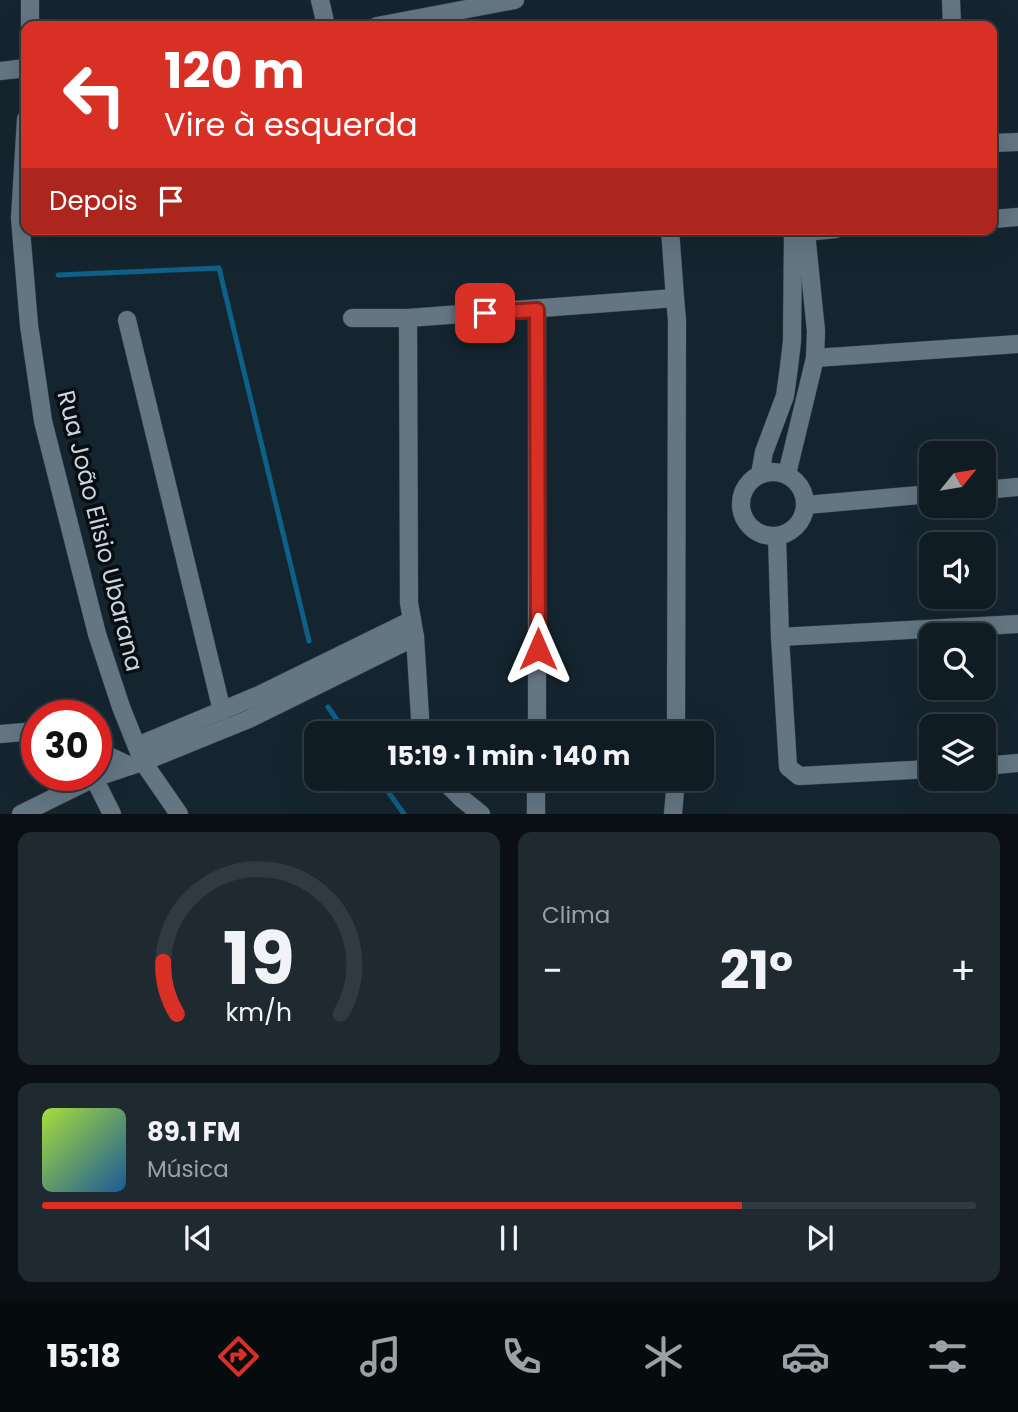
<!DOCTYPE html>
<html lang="pt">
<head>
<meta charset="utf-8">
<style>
  :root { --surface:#101c23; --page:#1e2930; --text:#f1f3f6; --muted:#9ca1a6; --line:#303a41; --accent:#d93025 }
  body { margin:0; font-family:Poppins,sans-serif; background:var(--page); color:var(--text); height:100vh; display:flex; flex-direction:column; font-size:26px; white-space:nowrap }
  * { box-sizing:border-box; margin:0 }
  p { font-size:23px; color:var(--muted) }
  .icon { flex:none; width:38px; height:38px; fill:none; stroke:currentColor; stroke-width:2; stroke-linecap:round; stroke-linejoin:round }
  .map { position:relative; height:814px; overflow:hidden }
  .side { display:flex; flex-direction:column; gap:18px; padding:18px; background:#090f13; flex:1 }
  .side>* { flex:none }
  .top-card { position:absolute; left:21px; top:21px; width:976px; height:214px; border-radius:14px; box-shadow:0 7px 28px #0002,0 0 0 2px var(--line); background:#d93025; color:#fff; overflow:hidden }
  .needle { width:46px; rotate:60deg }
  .fabs { position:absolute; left:919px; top:441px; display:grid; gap:14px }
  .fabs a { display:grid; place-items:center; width:77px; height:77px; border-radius:14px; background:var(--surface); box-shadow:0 7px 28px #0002,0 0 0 2px var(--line); font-size:35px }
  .speed { position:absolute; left:21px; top:700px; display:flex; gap:14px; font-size:35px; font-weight:700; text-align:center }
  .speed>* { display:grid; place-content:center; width:91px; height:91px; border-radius:50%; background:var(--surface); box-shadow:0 7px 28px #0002,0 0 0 2px var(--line); line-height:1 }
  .speed .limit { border:10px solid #d22; background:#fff; color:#111 }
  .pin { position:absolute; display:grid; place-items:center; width:60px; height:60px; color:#fff; margin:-30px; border-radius:14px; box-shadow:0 4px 10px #0006 }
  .me { position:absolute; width:77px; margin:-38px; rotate:0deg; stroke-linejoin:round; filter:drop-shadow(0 0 5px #0008) }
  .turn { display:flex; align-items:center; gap:24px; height:147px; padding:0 28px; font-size:32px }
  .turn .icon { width:91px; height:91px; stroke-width:2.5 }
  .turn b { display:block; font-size:49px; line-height:60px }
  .then { display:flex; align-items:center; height:66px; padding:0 28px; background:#0003; gap:14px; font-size:26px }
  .big { font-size:52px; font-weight:700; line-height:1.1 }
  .side .tile { flex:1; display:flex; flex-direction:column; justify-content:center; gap:10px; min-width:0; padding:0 24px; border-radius:14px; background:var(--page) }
  .side .dial { align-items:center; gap:0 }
  .dial svg { height:182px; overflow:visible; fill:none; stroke:var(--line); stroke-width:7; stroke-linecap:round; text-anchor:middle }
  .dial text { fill:var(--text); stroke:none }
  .song { display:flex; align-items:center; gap:21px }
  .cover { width:84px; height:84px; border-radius:10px; background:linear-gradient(135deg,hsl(80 70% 55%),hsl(210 70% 35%)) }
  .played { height:7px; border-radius:4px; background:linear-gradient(90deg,var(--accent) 75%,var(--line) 75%) }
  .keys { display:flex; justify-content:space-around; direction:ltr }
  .heat { display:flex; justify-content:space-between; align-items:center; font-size:38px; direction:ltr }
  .side .tiles { flex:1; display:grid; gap:18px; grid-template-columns:1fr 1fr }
  .tile:last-child { grid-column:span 2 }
  .trip { position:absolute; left:304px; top:721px; width:410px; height:70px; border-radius:14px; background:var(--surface); box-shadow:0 7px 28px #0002,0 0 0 2px var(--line); font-weight:700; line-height:70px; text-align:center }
  .menu { display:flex; height:112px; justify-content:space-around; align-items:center; background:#060b0e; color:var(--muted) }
  .menu .icon { width:49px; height:49px }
  .menu .active { color:var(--accent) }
  .menu b { font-size:32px; color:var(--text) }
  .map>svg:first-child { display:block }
</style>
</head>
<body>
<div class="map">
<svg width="1018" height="814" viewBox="0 0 1018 814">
  <rect width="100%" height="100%" fill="#15252f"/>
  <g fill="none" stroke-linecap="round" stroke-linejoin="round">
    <!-- stream -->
    <g stroke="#0d6088" stroke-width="5">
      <polyline points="58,275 219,268 309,641"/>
      <polyline points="328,707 346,733"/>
      <polyline points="379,779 404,814"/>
    </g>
    <defs>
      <g id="minor">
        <polyline points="320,0 326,26"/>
        <polyline points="951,0 952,26"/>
        <polyline points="377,26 515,0"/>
        <polyline points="0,71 26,68"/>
        <polyline points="992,143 1018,142"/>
        <polyline points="992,219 1018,217"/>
        <polyline points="670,229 675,298"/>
        <polyline points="796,233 836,229"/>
        <polyline points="537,310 537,733"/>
        <polyline points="352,318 408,318 675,298 677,320 676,733"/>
        <polyline points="408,318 409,603 415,637 421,733"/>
        <polyline points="127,320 222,711"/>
        <polyline points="815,358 1018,344"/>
        <circle cx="773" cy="504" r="32"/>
        <polyline points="760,474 764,452 785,396 789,367 792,341 793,233"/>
        <polyline points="787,474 815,358 816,331 806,233"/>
        <polyline points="984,490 1018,487"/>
        <polyline points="806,505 931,494"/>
        <polyline points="777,536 780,637 788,767 799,776 931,769"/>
        <polyline points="780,637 1018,624"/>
        <polyline points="0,734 37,731"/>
        <polyline points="137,746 259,695 412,620"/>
        <polyline points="96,750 130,766 143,762 249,719 415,637"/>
        <polyline points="984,766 1018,763"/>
        <polyline points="94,778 112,814"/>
        <polyline points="442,779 461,798 481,814"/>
        <polyline points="21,814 94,778 130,766"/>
        <polyline points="536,814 536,779"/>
        <polyline points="673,814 676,779"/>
      </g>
      <g id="tertiary">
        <polyline points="30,26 30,0"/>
        <polyline points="26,119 20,218 29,325 43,421 97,634 121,707 143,762 179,814"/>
      </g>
    </defs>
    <!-- minor casing -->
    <use href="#minor" stroke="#37424a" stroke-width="19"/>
    <!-- tertiary casing -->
    <use href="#tertiary" stroke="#37424a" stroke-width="19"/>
    <!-- minor -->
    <use href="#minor" stroke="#637682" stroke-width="18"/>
    <!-- tertiary -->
    <use href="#tertiary" stroke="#637682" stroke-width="18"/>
  </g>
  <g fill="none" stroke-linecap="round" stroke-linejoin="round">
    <defs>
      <polyline id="route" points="485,313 537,310 538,649"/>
    </defs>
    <!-- route casing -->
    <use href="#route" stroke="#8d1f18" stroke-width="18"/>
    <!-- route -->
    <use href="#route" stroke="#d93025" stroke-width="12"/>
  </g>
  <g text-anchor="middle" stroke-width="7" stroke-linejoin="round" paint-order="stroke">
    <!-- street labels -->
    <g font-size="24" fill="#ccd6dd" stroke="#070d12">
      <text transform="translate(100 531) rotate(76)" y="8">Rua João Elisio Ubarana</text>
    </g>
  </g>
</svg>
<div class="fabs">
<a><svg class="needle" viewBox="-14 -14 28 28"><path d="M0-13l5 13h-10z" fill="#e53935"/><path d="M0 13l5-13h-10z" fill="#9ca1a6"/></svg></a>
<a><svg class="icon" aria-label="sound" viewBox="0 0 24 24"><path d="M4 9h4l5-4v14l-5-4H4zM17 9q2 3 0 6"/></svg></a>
<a><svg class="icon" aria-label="search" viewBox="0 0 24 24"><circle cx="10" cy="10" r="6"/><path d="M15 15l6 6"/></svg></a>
<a><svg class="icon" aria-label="layers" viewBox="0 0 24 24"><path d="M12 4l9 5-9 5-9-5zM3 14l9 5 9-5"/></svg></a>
</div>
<div class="speed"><div class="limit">30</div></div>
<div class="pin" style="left:485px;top:313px;background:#d93025"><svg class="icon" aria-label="arrive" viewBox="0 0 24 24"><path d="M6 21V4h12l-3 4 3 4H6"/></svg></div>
<svg class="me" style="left:538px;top:649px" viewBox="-20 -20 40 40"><path d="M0-17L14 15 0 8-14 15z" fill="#d93025" stroke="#fff" stroke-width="4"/></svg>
<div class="trip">15:19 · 1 min · 140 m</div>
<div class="top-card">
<div class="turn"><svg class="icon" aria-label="left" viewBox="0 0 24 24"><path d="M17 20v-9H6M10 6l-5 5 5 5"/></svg><div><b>120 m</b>Vire à esquerda</div></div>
<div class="then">Depois<svg class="icon" aria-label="arrive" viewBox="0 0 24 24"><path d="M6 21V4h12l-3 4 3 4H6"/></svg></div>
</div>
</div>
<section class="side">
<div class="tiles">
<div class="tile dial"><svg viewBox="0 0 100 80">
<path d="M14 69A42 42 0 1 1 86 69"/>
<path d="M14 69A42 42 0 0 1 8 46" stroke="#d93025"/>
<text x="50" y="56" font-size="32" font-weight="700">19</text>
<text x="50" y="72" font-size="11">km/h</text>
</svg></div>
<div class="tile"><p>Clima</p>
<div class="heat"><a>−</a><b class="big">21°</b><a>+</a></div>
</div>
<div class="tile">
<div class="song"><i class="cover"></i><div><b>89.1 FM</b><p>Música</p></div></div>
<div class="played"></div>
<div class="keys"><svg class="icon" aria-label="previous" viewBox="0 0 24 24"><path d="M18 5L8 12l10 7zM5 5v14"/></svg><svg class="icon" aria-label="pause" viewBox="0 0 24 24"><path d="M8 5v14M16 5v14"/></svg><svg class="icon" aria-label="next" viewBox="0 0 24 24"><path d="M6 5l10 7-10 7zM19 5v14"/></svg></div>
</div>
</div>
</section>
<nav class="menu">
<b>15:18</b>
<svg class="icon active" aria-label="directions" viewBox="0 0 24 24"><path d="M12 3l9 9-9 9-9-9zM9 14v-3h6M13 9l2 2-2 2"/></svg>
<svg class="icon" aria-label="music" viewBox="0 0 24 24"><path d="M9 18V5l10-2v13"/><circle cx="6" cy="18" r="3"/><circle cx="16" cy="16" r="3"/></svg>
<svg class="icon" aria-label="phone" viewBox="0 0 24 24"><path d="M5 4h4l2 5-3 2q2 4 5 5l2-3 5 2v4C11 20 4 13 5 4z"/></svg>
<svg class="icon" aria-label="climate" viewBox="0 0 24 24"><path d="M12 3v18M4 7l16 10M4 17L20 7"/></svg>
<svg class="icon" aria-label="car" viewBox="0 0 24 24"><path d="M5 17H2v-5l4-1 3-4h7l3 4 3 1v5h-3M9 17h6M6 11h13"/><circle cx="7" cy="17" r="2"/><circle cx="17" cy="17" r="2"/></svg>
<svg class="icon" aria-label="filters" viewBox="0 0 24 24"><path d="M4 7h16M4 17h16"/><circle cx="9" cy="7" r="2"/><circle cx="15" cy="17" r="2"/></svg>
</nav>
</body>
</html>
